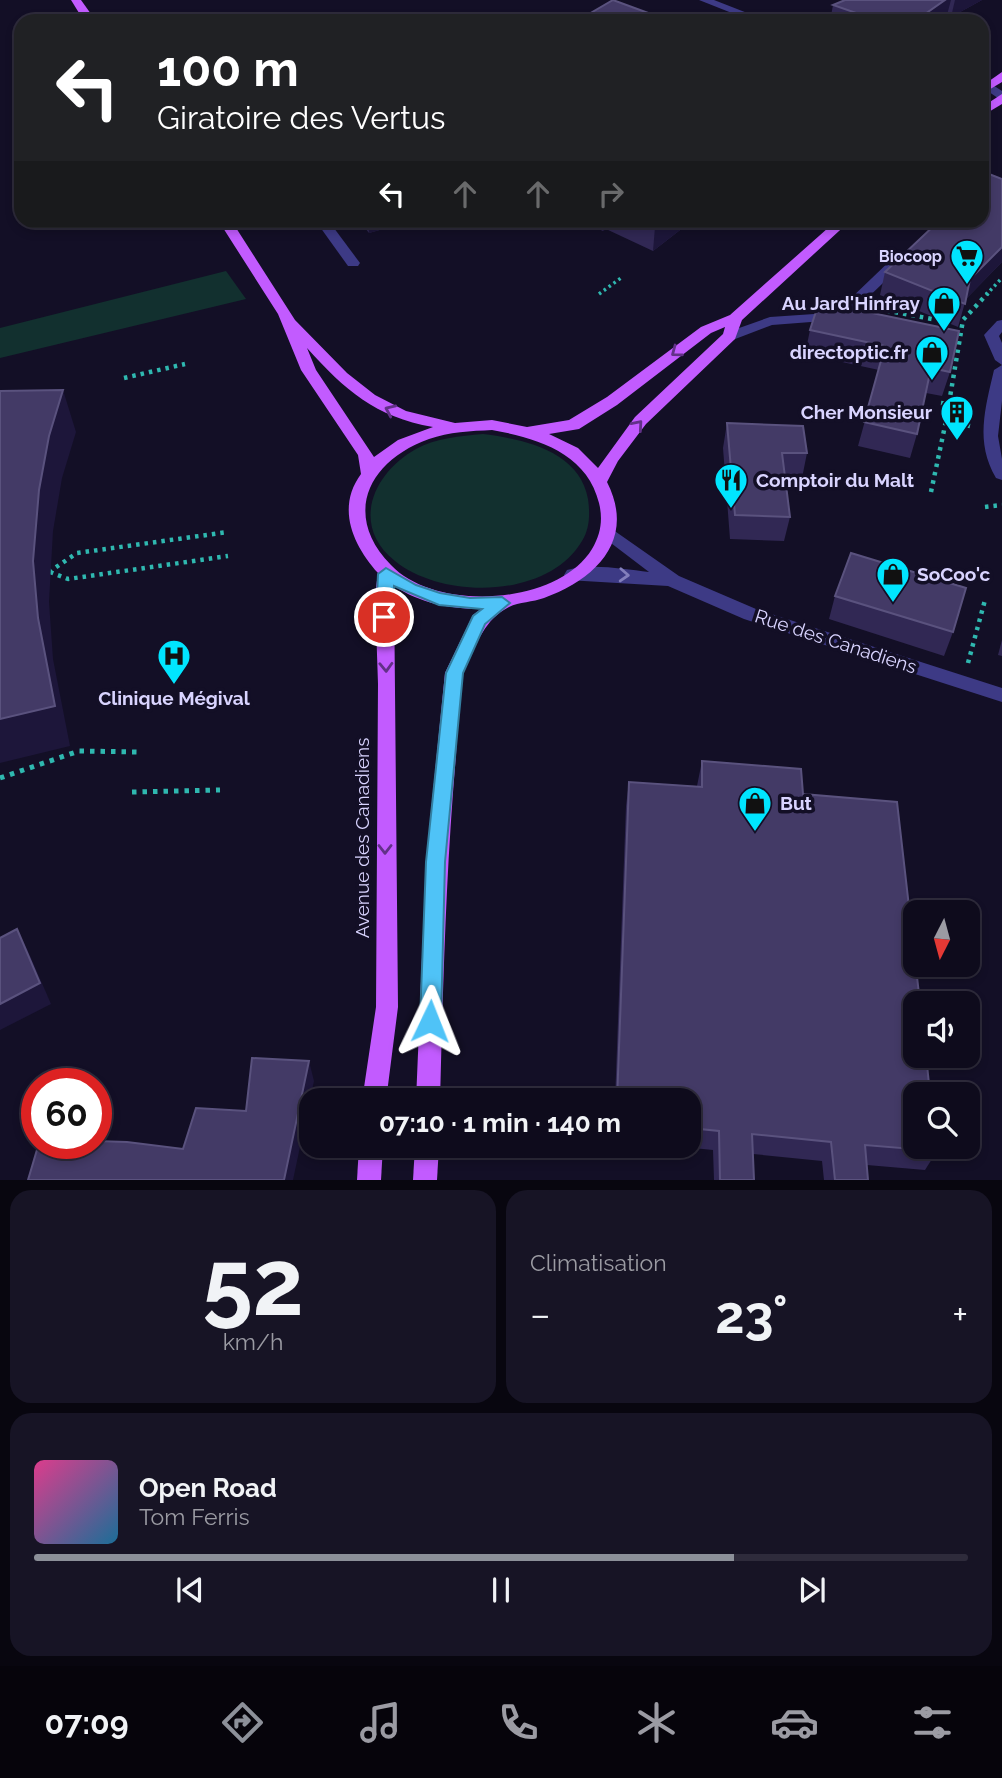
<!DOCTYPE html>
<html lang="fr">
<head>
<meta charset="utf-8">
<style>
  :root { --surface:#0e0b1c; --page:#171425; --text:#f1f3f6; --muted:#9b9ba3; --line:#2e2b3b; --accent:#8c9099 }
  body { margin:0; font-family:Raleway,sans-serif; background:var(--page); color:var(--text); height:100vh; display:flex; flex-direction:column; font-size:26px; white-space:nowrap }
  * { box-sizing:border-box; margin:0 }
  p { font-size:23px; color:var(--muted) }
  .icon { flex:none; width:38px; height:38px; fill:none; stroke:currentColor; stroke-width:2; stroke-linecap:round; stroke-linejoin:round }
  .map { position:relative; height:1180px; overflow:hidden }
  .details { display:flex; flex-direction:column; gap:10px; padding:10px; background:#08060f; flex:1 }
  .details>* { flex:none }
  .hud { position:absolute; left:14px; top:14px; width:975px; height:214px; border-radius:21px; box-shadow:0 4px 10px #0003,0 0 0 2px var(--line); background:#202124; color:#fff; overflow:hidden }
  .needle { width:46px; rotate:186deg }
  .fabs { position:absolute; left:903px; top:900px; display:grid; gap:14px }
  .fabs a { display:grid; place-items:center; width:77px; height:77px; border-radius:14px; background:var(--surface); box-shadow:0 4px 10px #0003,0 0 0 2px var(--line); font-size:35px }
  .speed { position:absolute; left:21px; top:1068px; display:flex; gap:14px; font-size:35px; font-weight:700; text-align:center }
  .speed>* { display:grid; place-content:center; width:91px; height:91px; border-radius:50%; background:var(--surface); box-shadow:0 4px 10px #0003,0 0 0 2px var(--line); line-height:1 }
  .speed .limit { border:10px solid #d22; background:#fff; color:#111 }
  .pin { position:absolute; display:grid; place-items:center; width:60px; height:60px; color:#fff; margin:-30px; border:4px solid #fff; border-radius:50%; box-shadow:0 2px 7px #0007 }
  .me { position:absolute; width:77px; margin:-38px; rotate:2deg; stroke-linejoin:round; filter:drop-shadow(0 0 5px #0008) }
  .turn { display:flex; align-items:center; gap:24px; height:147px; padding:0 28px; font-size:32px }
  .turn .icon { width:91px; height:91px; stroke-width:2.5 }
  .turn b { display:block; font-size:49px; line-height:60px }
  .lanes { display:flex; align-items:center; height:66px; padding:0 28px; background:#0003; justify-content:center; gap:35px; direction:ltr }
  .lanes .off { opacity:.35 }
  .big { font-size:52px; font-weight:700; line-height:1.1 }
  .details .widget { flex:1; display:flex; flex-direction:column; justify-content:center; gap:10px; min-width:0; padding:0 24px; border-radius:21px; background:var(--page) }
  .details .dial { align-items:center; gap:0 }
  .dial b { font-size:91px; line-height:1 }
  .song { display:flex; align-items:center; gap:21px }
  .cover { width:84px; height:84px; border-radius:10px; background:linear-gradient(135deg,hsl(330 70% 55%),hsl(200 70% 35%)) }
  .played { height:7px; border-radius:4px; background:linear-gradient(90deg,var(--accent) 75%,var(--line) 75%) }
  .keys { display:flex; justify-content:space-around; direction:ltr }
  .heat { display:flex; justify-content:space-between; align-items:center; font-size:38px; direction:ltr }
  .details .tiles { flex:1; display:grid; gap:10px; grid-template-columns:1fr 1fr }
  .widget:last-child { grid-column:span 2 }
  .trip { position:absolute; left:299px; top:1088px; width:402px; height:70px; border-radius:21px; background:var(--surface); box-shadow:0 4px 10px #0003,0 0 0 2px var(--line); font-weight:700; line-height:70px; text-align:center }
  .tabs { display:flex; height:112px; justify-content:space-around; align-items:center; background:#06040b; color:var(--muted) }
  .tabs .icon { width:49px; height:49px }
  .tabs .active { color:var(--accent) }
  .tabs b { font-size:32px; color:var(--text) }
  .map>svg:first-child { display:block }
</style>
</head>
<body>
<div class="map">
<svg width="1002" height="1180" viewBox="0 0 1002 1180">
  <rect width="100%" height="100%" fill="#130f26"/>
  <!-- green -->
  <g fill="#12302f">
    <polygon points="226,271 246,299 0,358 0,328"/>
    <path d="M 483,434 C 523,439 580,451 588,499 C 590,513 590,528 582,541 C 548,599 443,600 395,561 C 350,525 373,473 416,449 C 436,438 460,436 483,434 Z"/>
  </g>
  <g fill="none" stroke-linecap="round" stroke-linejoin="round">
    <!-- path-far2 -->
    <g stroke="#2fb8b0" stroke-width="3.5" stroke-dasharray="2.5 3.5" stroke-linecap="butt">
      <polyline points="599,294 621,278"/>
      <polyline points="986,295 1002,278"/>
    </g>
    <!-- path-far1 -->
    <g stroke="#2fb8b0" stroke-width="4.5" stroke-dasharray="3.5 5" stroke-linecap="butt">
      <polyline points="878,309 948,322"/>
      <polyline points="124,378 185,364"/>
      <polyline points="941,403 948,404"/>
      <polyline points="970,426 946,421 963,320 988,293"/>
      <polyline points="931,492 946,421"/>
      <polyline points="985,507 1002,505"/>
      <polyline points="49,572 77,553 228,532"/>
      <polyline points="50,572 68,579 228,556"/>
      <polyline points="968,663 985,600"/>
    </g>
    <!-- path -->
    <g stroke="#2fb8b0" stroke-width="5" stroke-dasharray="4.5 6" stroke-linecap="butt">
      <polyline points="0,778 79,751 138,752"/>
      <polyline points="132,792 220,790"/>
    </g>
    <!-- minor -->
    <g fill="#3d3a85" fill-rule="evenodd">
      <polygon points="699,0 714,0 768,21 752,21"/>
      <polygon points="982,78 1002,91 1002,101 982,87"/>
      <polygon points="982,175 1002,182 1002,191 982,183"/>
      <polygon points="315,220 328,220 360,263 358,266 348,266"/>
      <polygon points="901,254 908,258 906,261 858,307 837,320 772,325 730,341 723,336 725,333 770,317 829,313 848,301 896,255"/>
      <polygon points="1002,320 1002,332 999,336 1002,343 1002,365 995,360 984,335 997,321"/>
      <path d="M 1002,365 L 1002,401 L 998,436 L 1002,459 L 1002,480 L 996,478 C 975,442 985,409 994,370 Z"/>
      <path d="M 609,527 L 679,576 L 756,609 L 1002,688 L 1002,702 L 744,619 L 668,586 L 567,580 L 564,575 L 567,570 C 592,563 623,569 649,572 L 603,537 L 601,533 Z"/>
    </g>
    <!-- major -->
    <g fill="#c25bff" fill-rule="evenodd">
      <polygon points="71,0 81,0 96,21 84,21"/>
      <polygon points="1002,72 1002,82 982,94 982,86"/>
      <polygon points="1002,94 1002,104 982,116 982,107"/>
      <path d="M 218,220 L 231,220 L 295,320 L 347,373 L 375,395 L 406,411 L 455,423 L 492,420 L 527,427 L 569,420 L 607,397 L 701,327 L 730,315 L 837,220 L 851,220 L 742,320 L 735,339 L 646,424 L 618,461 L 607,482 C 636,539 597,579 544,598 C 533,602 519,602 509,607 C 485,619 477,643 466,666 C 456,688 458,730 456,755 C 446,870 443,985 440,1101 L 416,1101 L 426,862 L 445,673 L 473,615 L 481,609 C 450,609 420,603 394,586 L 398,1007 L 386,1101 L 362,1101 L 376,1007 L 378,684 L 375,595 L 378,573 C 353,545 336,508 361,474 L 358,455 L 301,370 L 278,314 ZM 725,327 L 723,334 L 635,417 L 598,468 L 578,448 L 549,434 L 579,429 L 617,405 L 711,333 ZM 307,348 C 345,390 375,417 433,427 L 398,440 L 374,457 L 316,370 ZM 492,430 C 537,438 587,453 599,503 C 603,519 601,534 592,549 C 557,606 435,612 391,565 C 342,515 368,461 429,439 C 449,432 471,431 492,430 Z"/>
      <polygon points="359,1146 383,1146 381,1180 357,1180"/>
      <polygon points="415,1146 439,1146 437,1180 413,1180"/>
    </g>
  </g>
  <!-- wall -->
  <g fill="#312854">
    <polygon points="845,0 982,0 951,17 947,15 939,21 830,21 833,5"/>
    <polygon points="359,220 415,220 369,233"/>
    <polygon points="579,220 693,220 653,251 606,229 603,231"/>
    <polygon points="1002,262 966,299 958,327 880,295 885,272"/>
    <polygon points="819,302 950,372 942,396 926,393 917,434 910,458 858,446 879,370 805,354 810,330"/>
    <polygon points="727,423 807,453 802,478 785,477 790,517 784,541 730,539 723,448"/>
    <polygon points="835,596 953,632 944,656 829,619"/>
    <polygon points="1002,640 1002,656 998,655"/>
    <polygon points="702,761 803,794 937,1151 925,1170 867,1165 868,1180 824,1180 822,1161 753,1154 754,1180 714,1180 713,1150 673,1146 690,1146 690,1101 615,1101 626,806 629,782 697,786"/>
  </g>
  <!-- shaded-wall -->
  <g fill="#1d163a">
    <polygon points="945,0 951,0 947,15 939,21 915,21"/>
    <polygon points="955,0 982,0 951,17"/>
    <polygon points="368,220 415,220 369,233"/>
    <polygon points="604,220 607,220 606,229 603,231"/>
    <polygon points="665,220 693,220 653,251 655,227"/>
    <polygon points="1002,247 1002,262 964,301 970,279"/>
    <polygon points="63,390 76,432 62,478 53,531 49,602 53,659 70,746 0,763 0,719 33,561 39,490 49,436"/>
    <polygon points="17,929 28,951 51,1004 0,1030 0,1004"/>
    <polygon points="309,1061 314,1081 293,1180 284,1180"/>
  </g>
  <!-- building -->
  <g fill="#433a66" stroke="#5a527e" stroke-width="2">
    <polygon points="613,0 670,21 577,21"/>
    <polygon points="845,0 945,0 915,21 879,21 833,5"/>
    <polygon points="989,174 1002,179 1002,247 970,279 965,304 885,272 940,220 982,220 982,181"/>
    <polygon points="640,220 665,220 655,227"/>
    <polygon points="819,302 959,331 950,372 931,368 917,434 864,422 885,346 810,330"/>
    <polygon points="63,390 49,436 39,490 33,561 38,618 55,706 0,719 0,391"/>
    <polygon points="727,423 803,426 807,453 782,453 790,517 735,515"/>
    <polygon points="851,553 966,588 953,632 835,596"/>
    <polygon points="702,761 801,769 803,794 897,802 920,1003 915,1003 915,1055 926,1055 930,1094 915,1094 915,1146 936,1146 937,1151 865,1145 868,1180 835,1180 831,1142 752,1134 754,1180 720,1180 719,1131 690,1128 690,1101 617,1101 629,782 702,787"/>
    <polygon points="17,929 40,983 0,1004 0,938"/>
    <polygon points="252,1058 309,1061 284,1180 28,1180 39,1143 96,1143 96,1141 127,1142 183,1149 196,1108 246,1111"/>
  </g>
  <!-- one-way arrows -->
  <defs><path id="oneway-chevron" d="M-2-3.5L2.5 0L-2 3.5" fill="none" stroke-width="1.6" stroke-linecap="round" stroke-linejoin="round" transform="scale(1.75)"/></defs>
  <g stroke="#623188">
    <use href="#oneway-chevron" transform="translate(676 352) rotate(143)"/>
    <use href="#oneway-chevron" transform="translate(390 410) rotate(-156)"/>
    <use href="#oneway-chevron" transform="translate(638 425) rotate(-49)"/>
    <use href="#oneway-chevron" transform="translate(386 667) rotate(88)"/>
    <use href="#oneway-chevron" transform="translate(385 849) rotate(90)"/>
  </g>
  <use stroke="#837fbc" href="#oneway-chevron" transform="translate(624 575) rotate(3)"/>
  <!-- route -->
  <polygon fill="#4fc3f7" stroke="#337fa1" stroke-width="2" points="386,568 416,585 440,593 470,598 502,597 510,603 485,624 463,673 445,862 441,1021 438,1028 430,1031 423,1028 420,1021 426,862 446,673 473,616 482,609 439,605 394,586 393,617 390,622 379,622 376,617 378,574"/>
  <!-- icons -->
  <defs>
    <symbol id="supermarket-pin" viewBox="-11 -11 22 30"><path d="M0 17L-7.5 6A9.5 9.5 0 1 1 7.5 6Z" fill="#00e5ff" stroke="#130f26"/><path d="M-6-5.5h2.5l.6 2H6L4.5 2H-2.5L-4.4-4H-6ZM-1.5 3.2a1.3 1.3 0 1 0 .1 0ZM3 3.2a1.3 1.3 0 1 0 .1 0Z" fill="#111"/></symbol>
    <symbol id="shop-pin" viewBox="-11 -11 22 30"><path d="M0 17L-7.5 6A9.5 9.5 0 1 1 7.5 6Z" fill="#00e5ff" stroke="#130f26"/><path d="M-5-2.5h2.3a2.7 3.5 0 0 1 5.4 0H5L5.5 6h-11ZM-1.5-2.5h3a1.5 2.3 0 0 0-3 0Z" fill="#111"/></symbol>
    <symbol id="building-pin" viewBox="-11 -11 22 30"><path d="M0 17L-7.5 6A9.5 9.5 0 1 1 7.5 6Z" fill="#00e5ff" stroke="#130f26"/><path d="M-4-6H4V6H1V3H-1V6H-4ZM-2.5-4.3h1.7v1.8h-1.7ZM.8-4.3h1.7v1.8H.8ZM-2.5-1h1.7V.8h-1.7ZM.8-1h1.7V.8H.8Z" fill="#111"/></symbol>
    <symbol id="restaurant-pin" viewBox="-11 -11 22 30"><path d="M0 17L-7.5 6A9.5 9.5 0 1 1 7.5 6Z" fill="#00e5ff" stroke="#130f26"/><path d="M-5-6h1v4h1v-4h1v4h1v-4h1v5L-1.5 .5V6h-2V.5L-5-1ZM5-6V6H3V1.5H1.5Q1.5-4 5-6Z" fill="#111"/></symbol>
    <symbol id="hospital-pin" viewBox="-11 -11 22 30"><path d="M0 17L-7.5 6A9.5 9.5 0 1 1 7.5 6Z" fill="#00e5ff" stroke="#130f26"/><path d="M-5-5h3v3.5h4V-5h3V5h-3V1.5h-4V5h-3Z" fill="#111"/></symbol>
  </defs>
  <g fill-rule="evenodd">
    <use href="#supermarket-pin" x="948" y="237" width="38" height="52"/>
    <use href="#shop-pin" x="925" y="284" width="38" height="52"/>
    <use href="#shop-pin" x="913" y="333" width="38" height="52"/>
    <use href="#building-pin" x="938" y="393" width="38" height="52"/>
    <use href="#restaurant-pin" x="712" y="461" width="38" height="52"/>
    <use href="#shop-pin" x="874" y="555" width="38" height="52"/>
    <use href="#hospital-pin" x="155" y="637" width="38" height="52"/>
    <use href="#shop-pin" x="736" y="784" width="38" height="52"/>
  </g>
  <g text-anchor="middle" stroke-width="7" stroke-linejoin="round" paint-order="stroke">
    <!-- far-poi labels -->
    <g font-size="16" font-weight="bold" fill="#d9d4ff" stroke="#130f26" text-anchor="end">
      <text x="942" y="262">Biocoop</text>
    </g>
    <!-- poi labels -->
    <g font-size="19" font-weight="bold" fill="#d9d4ff" stroke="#130f26" text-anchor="end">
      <text x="920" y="310">Au Jard'Hinfray</text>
      <text x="908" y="359">directoptic.fr</text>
      <text x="932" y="419">Cher Monsieur</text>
      <text x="756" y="487" text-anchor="start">Comptoir du Malt</text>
      <text x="917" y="581" text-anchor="start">SoCoo'c</text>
      <text x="174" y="705" text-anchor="middle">Clinique Mégival</text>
      <text x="780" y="810" text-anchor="start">But</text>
    </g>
    <!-- street labels -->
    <g font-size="19" fill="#d9d4ff" stroke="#130f26">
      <text transform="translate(836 641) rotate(18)" y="7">Rue des Canadiens</text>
      <text transform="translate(362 838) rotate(-90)" y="7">Avenue des Canadiens</text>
    </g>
  </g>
</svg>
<div class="fabs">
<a><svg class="needle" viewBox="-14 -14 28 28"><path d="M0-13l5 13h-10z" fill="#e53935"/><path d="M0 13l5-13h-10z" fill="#9b9ba3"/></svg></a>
<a><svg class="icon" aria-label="sound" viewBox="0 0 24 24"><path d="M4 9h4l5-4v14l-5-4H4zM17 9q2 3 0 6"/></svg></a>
<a><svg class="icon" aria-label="search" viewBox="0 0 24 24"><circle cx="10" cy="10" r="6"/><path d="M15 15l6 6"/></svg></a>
</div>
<div class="speed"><div class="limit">60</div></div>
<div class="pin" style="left:384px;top:617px;background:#d93025"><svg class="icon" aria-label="arrive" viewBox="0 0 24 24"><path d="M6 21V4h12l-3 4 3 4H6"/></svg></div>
<svg class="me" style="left:430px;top:1021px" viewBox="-20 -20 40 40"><path d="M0-17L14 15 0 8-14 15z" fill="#4fc3f7" stroke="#fff" stroke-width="4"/></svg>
<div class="trip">07:10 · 1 min · 140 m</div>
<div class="hud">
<div class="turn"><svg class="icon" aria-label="left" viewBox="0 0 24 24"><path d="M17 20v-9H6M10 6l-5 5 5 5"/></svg><div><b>100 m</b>Giratoire des Vertus</div></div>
<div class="lanes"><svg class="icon" aria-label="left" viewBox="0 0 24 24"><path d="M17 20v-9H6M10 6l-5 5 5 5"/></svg><svg class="icon off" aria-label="ahead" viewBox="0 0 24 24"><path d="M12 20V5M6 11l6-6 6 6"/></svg><svg class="icon off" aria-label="ahead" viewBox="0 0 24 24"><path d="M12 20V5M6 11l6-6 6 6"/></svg><svg class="icon off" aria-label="right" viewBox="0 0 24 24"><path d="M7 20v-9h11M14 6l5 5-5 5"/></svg></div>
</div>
</div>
<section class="details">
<div class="tiles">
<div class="widget dial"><b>52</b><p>km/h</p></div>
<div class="widget"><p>Climatisation</p>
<div class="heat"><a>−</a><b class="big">23°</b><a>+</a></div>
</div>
<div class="widget">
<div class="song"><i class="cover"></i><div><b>Open Road</b><p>Tom Ferris</p></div></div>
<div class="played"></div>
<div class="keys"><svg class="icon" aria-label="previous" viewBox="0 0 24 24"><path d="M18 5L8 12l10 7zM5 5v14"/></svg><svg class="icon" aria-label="pause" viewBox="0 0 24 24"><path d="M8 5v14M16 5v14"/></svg><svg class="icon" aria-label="next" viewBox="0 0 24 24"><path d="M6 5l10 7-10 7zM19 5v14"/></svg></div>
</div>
</div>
</section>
<nav class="tabs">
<b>07:09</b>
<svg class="icon active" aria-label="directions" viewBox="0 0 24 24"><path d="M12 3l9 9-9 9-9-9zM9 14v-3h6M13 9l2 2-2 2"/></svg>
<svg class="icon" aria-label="music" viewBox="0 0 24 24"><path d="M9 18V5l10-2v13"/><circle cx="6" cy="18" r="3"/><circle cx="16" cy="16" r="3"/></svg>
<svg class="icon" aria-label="phone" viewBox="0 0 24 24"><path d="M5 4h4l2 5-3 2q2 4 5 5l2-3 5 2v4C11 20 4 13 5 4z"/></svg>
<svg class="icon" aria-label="climate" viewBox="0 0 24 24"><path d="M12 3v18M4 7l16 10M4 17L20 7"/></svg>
<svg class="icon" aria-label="car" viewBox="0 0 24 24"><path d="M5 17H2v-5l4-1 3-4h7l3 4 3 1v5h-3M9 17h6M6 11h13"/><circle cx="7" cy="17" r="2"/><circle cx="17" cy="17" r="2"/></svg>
<svg class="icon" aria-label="filters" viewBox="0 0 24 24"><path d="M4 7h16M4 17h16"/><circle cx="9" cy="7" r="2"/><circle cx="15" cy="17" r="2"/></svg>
</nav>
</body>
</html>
